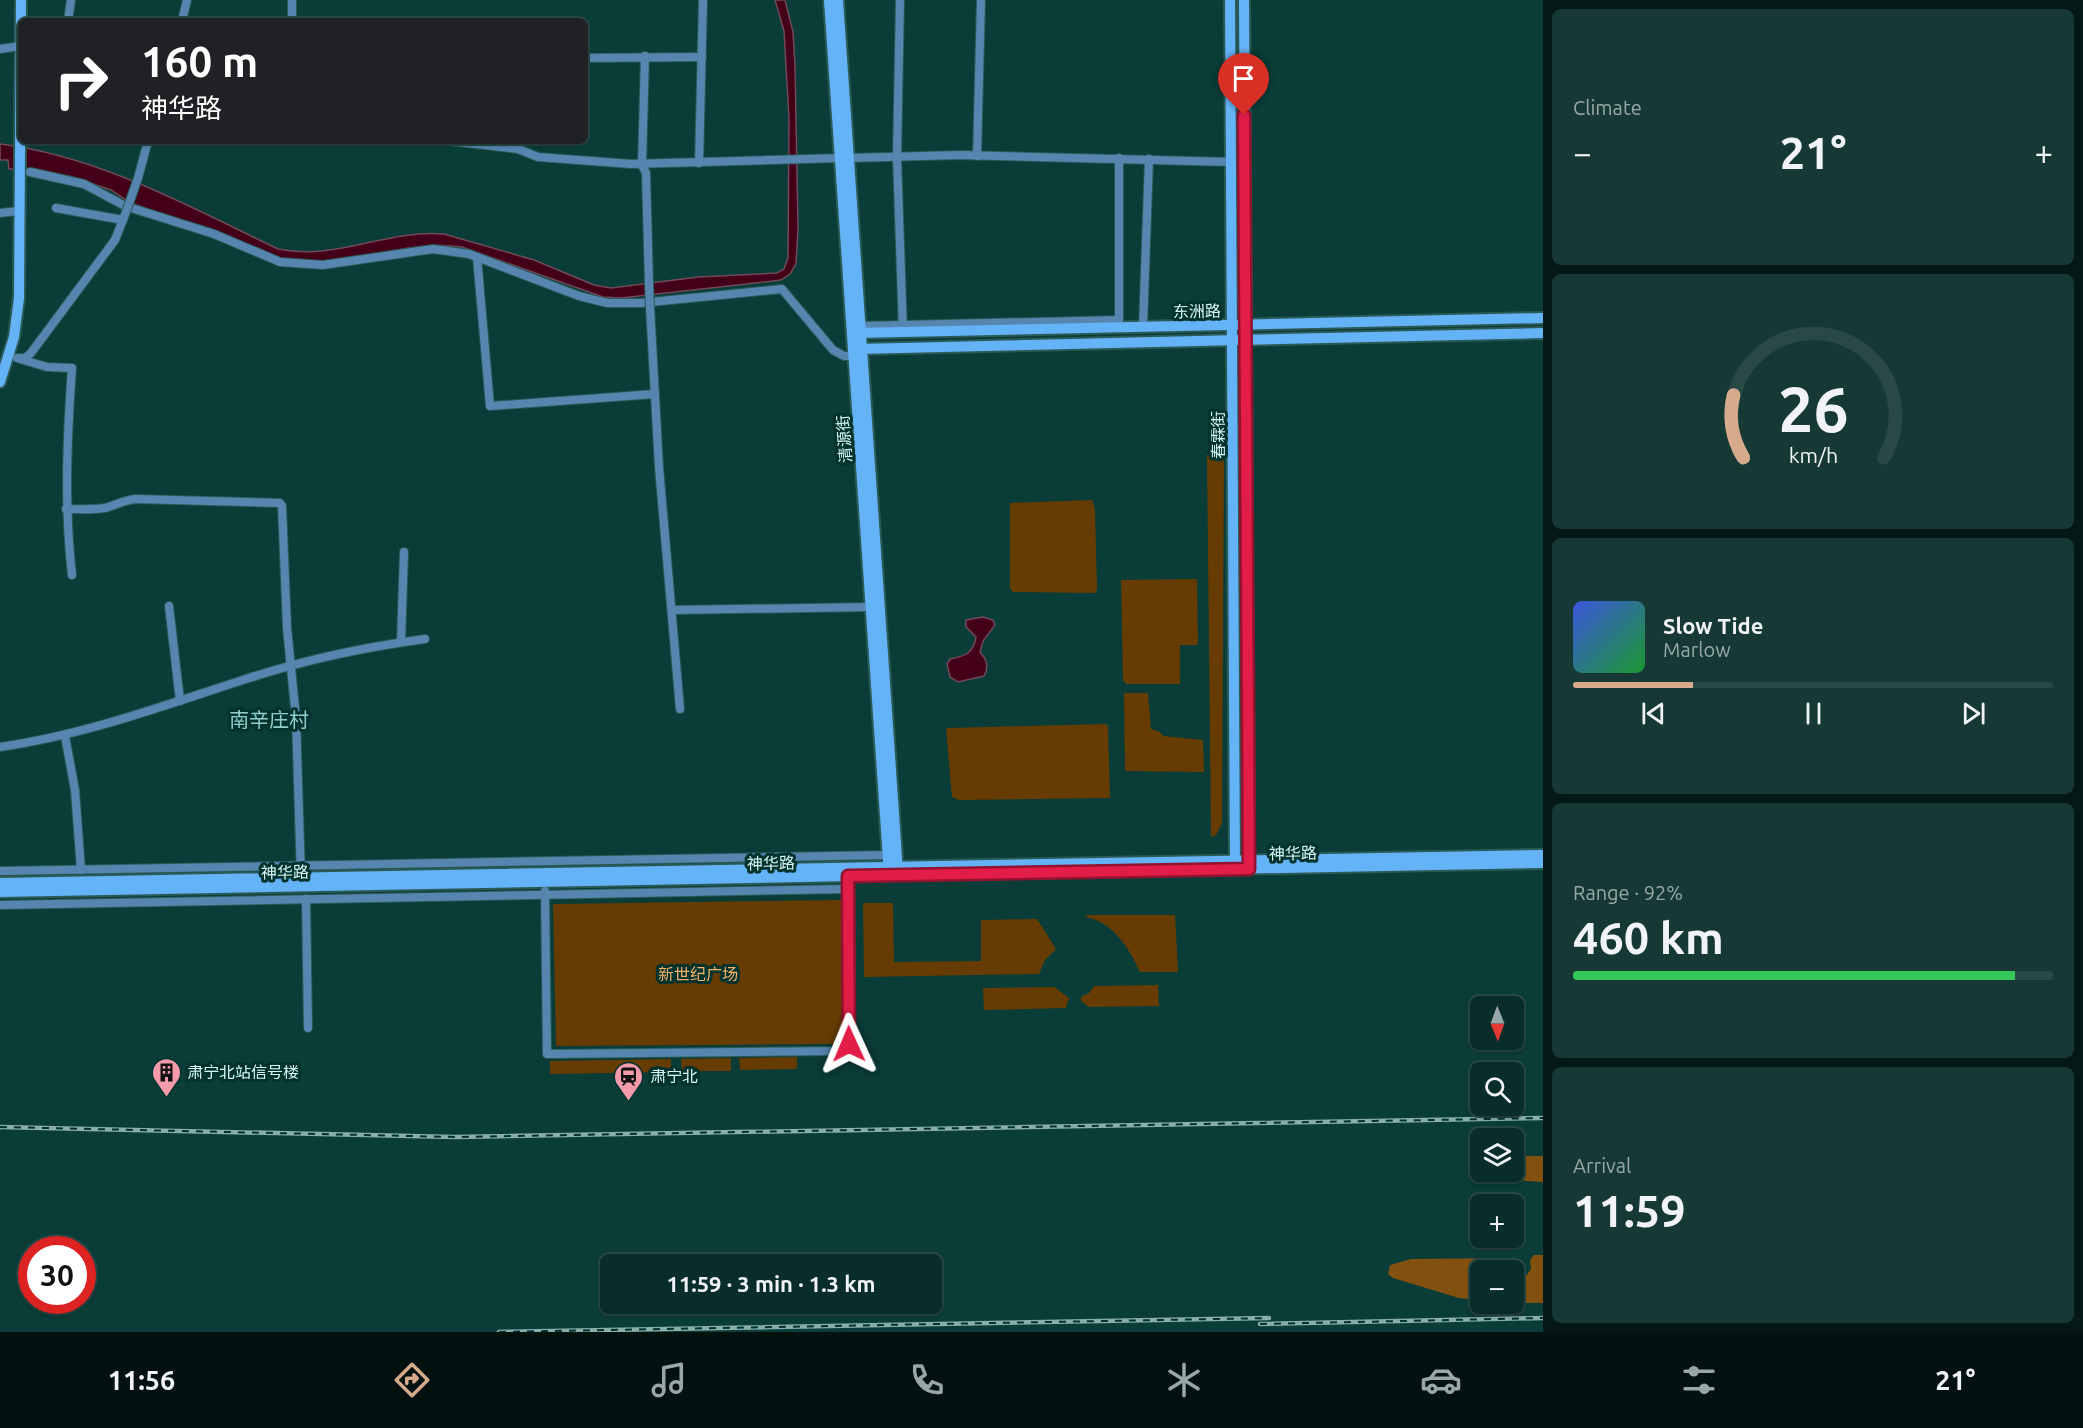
<!DOCTYPE html>
<html lang="en">
<head>
<meta charset="utf-8">
<style>
  :root { --surface:#082d2a; --page:#163936; --text:#f1f3f6; --muted:#98a8a8; --line:#294947; --accent:#d6ab8b }
  body { margin:0; font-family:Ubuntu,"Noto Sans SC",sans-serif; background:var(--page); color:var(--text); height:100vh; display:flex; flex-direction:column; font-size:22px; white-space:nowrap }
  * { box-sizing:border-box; margin:0 }
  p { font-size:20px; color:var(--muted) }
  .icon { flex:none; width:33px; height:33px; fill:none; stroke:currentColor; stroke-width:2; stroke-linecap:round; stroke-linejoin:round }
  .map { position:relative; flex:1; overflow:hidden }
  .panel { display:flex; flex-direction:column; gap:9px; padding:9px; background:#041917; width:540px }
  .panel>* { flex:none }
  .banner { position:absolute; left:18px; top:18px; width:570px; height:126px; border-radius:9px; box-shadow:0 2px 4px #0004,0 0 0 2px var(--line); background:#202124; color:#fff; overflow:hidden }
  .needle { width:39px; rotate:179deg }
  .buttons { position:absolute; left:1470px; top:996px; display:grid; gap:12px }
  .buttons a { display:grid; place-items:center; width:54px; height:54px; border-radius:9px; background:var(--surface); box-shadow:0 2px 4px #0004,0 0 0 2px var(--line); font-size:30px }
  .speed { position:absolute; left:18px; top:1236px; display:flex; gap:12px; font-size:30px; font-weight:700; text-align:center }
  .speed>* { display:grid; place-content:center; width:78px; height:78px; border-radius:50%; background:var(--surface); box-shadow:0 2px 4px #0004,0 0 0 2px var(--line); line-height:1 }
  .speed .limit { border:9px solid #d22; background:#fff; color:#111 }
  .pin { position:absolute; display:grid; place-items:center; width:51px; height:51px; color:#fff; margin:-62px -26px; border-radius:50% 50% 50% 0; rotate:-45deg; box-shadow:0 0 6px #0007 }
  .pin .icon { rotate:45deg }
  .me { position:absolute; width:66px; margin:-33px; rotate:359deg; stroke-linejoin:round; filter:drop-shadow(0 0 4px #0008) }
  .turn { display:flex; align-items:center; gap:21px; height:126px; padding:0 24px; font-size:27px }
  .turn .icon { width:78px; height:78px; stroke-width:2.5 }
  .turn b { display:block; font-size:42px; line-height:51px }
  .big { font-size:45px; font-weight:700; line-height:1.1 }
  .panel .widget { flex:1; display:flex; flex-direction:column; justify-content:center; gap:9px; min-width:0; padding:0 21px; border-radius:9px; background:var(--page) }
  .panel .dial { align-items:center; gap:0 }
  .dial svg { height:156px; overflow:visible; fill:none; stroke:var(--line); stroke-width:7; stroke-linecap:round; text-anchor:middle }
  .dial text { fill:var(--text); stroke:none }
  .song { display:flex; align-items:center; gap:18px }
  .cover { width:72px; height:72px; border-radius:9px; background:linear-gradient(135deg,hsl(230 70% 55%),hsl(130 70% 35%)) }
  .played { height:6px; border-radius:3px; background:linear-gradient(90deg,var(--accent) 25%,var(--line) 25%) }
  .keys { display:flex; justify-content:space-around; direction:ltr }
  .heat { display:flex; justify-content:space-between; align-items:center; font-size:33px; direction:ltr }
  .charge { height:9px; border-radius:4px; background:linear-gradient(90deg,#34c759 92%,var(--line) 0) }
  .trip { position:absolute; left:600px; top:1254px; width:342px; height:60px; border-radius:9px; background:var(--surface); box-shadow:0 2px 4px #0004,0 0 0 2px var(--line); font-weight:700; line-height:60px; text-align:center }
  .dock { display:flex; height:96px; justify-content:space-around; align-items:center; background:#031211; color:var(--muted) }
  .dock .icon { width:42px; height:42px }
  .dock .selected { color:var(--accent) }
  .dock b { font-size:27px; color:var(--text) }
  main { display:flex; flex:1; min-height:0 }
  .map>svg:first-child { display:block }
</style>
</head>
<body>
<main>
<div class="map">
<svg width="1543" height="1332" viewBox="0 0 1543 1332">
  <rect width="100%" height="100%" fill="#0a3c38"/>
  <!-- green -->
  <g fill="#663c02">
    <polygon points="1207,455 1224,455 1222,823 1216,835 1211,837"/>
    <polygon points="1092,500 1095,510 1097,589 1095,593 1013,592 1010,588 1010,503"/>
    <polygon points="1197,579 1198,645 1180,645 1180,684 1126,684 1123,680 1121,580"/>
    <polygon points="1124,693 1148,693 1151,729 1160,732 1163,736 1203,740 1204,772 1125,771"/>
    <polygon points="1106,724 1108,726 1110,798 959,800 952,797 946,728"/>
    <polygon points="841,900 844,1031 842,1039 834,1044 556,1046 553,904"/>
    <polygon points="863,903 893,903 894,962 981,961 981,920 1037,919 1056,949 1045,960 1039,974 864,977"/>
    <path d="M 1089,915 L 1175,915 L 1178,972 L 1140,972 C 1129,948 1112,920 1084,917 Z"/>
    <polygon points="1158,985 1159,1006 1089,1007 1081,1001 1081,997 1089,993 1094,986"/>
    <polygon points="1054,987 1069,998 1066,1008 984,1010 983,988"/>
    <polygon points="797,1057 797,1069 740,1070 739,1058"/>
    <polygon points="731,1058 731,1071 682,1071 681,1059"/>
    <polygon points="671,1059 671,1072 550,1074 550,1061"/>
  </g>
  <!-- forest -->
  <g fill="#82510f">
    <polygon points="1480,1153 1480,1172 1514,1172 1514,1154 1515,1156 1543,1156 1543,1182 1473,1177 1473,1154"/>
    <polygon points="1534,1255 1543,1255 1543,1303 1514,1303 1514,1276 1526,1276 1531,1269 1530,1260"/>
    <polygon points="1511,1258 1512,1270 1480,1270 1480,1300 1459,1298 1393,1278 1388,1274 1390,1265 1411,1259"/>
  </g>
  <!-- water -->
  <g fill="#440019" stroke="#704a5a" stroke-width="1.5">
    <path d="M 775,0 L 785,0 L 793,32 L 795,66 L 798,228 L 796,264 L 790,274 L 781,280 L 621,298 L 603,297 L 462,247 C 415,240 373,258 327,262 C 310,263 292,260 275,257 L 129,202 L 111,190 L 72,177 L 36,169 L 9,169 L 8,160 L 0,160 L 0,144 C 99,156 190,207 278,249 C 338,261 386,229 444,234 L 534,260 L 594,285 L 611,288 L 698,277 L 777,273 L 784,269 L 788,258 L 789,119 L 784,31 Z"/>
    <path d="M 983,617 L 993,620 L 995,625 L 983,641 L 980,652 C 987,660 989,666 984,676 L 958,682 L 950,677 L 947,664 L 950,659 C 965,656 973,654 976,637 L 966,627 L 966,620 Z"/>
  </g>
  <g fill="none" stroke-linecap="round" stroke-linejoin="round">
    <defs>
      <g id="street">
        <polyline points="292,0 292,21"/>
        <polyline points="900,0 897,157 903,332"/>
        <polyline points="68,21 71,0"/>
        <polyline points="182,21 187,0"/>
        <polyline points="0,49 20,46"/>
        <polyline points="645,56 642,165 646,173 649,284"/>
        <polyline points="585,58 702,57"/>
        <polyline points="449,141 518,149 538,157 631,164 840,158"/>
        <polyline points="977,156 981,0"/>
        <polyline points="849,158 960,155 1231,162"/>
        <polyline points="699,163 703,0"/>
        <polyline points="30,172 84,184 125,206 214,234 280,262 323,265 433,249 469,254 579,296 607,303 641,303 782,289 833,350 844,356 854,356"/>
        <polyline points="138,178 148,141"/>
        <polyline points="56,208 123,220"/>
        <polyline points="0,213 18,211"/>
        <polyline points="477,257 490,406 655,394"/>
        <polyline points="650,307 659,467 680,709"/>
        <polyline points="1119,323 1119,158"/>
        <polyline points="861,326 1119,320"/>
        <polyline points="1143,327 1149,159"/>
        <path d="M 17,358 L 47,367 L 72,368 C 67,438 64,505 72,575"/>
        <polyline points="20,358 25,358 31,353 115,240 126,212"/>
        <path d="M 66,509 C 79,509 92,510 105,508 C 116,505 124,500 136,499 L 280,503 L 282,506 L 287,628 L 296,718 L 301,877"/>
        <polyline points="169,606 180,701"/>
        <polyline points="672,610 871,607"/>
        <polyline points="401,642 404,552"/>
        <polyline points="65,736 75,790 81,870"/>
        <path d="M 0,747 C 85,735 165,705 246,679 C 304,660 365,647 425,639"/>
        <polyline points="0,871 888,855"/>
        <polyline points="545,891 547,1054 838,1051 849,1044 848,876"/>
        <polyline points="306,899 308,1028"/>
        <polyline points="0,905 848,889"/>
      </g>
      <g id="secondary">
        <polyline points="829,0 889,874"/>
        <polyline points="838,0 898,872"/>
        <polyline points="1230,0 1235,867"/>
        <polyline points="1244,0 1249,866"/>
        <polyline points="856,333 1543,318"/>
        <polyline points="857,349 1543,333"/>
        <polyline points="0,382 14,337 19,298 21,0"/>
        <polyline points="0,883 1543,855"/>
        <polyline points="0,892 1543,863"/>
      </g>
    </defs>
    <!-- street casing -->
    <use href="#street" stroke="#2b5a56" stroke-width="10"/>
    <!-- secondary casing -->
    <use href="#secondary" stroke="#2b5a56" stroke-width="14"/>
    <!-- street -->
    <use href="#street" stroke="#5685b0" stroke-width="8"/>
    <!-- secondary -->
    <use href="#secondary" stroke="#65b3f7" stroke-width="10"/>
    <defs>
      <g id="rail">
        <polyline points="0,1127 455,1137 1543,1118"/>
        <polyline points="1260,1324 1543,1318"/>
        <polyline points="499,1332 1269,1318"/>
      </g>
    </defs>
    <!-- rail casing -->
    <use href="#rail" stroke="#88aeaa" stroke-width="4.5"/>
    <!-- rail -->
    <use href="#rail" stroke="#00322e" stroke-width="2" stroke-dasharray="7" stroke-linecap="butt"/>
    <defs>
      <g id="street-bridge">
        <polyline points="126,212 138,178"/>
        <polyline points="649,284 650,307"/>
      </g>
    </defs>
    <!-- street-bridge casing -->
    <use href="#street-bridge" stroke="#2b5a56" stroke-width="10" stroke-linecap="butt"/>
    <!-- street-bridge -->
    <use href="#street-bridge" stroke="#5685b0" stroke-width="8"/>
  </g>
  <g fill="none" stroke-linecap="round" stroke-linejoin="round">
    <defs>
      <polyline id="route" points="849,1044 848,876 1249,869 1244,115"/>
    </defs>
    <!-- route casing -->
    <use href="#route" stroke="#92132f" stroke-width="15"/>
    <!-- route -->
    <use href="#route" stroke="#e11d48" stroke-width="10"/>
  </g>
  <!-- icons -->
  <defs>
    <symbol id="building-pin" viewBox="-11 -11 22 30"><path d="M0 17L-7.5 6A9.5 9.5 0 1 1 7.5 6Z" fill="#f39aab" stroke="#00322e"/><path d="M-4-6H4V6H1V3H-1V6H-4ZM-2.5-4.3h1.7v1.8h-1.7ZM.8-4.3h1.7v1.8H.8ZM-2.5-1h1.7V.8h-1.7ZM.8-1h1.7V.8H.8Z" fill="#111"/></symbol>
    <symbol id="station-pin" viewBox="-11 -11 22 30"><path d="M0 17L-7.5 6A9.5 9.5 0 1 1 7.5 6Z" fill="#f39aab" stroke="#00322e"/><path d="M-3-6H3Q5-6 5-4V2Q5 4 3 4L4.5 6H3L1.5 4h-3L-3 6H-4.5L-3 4Q-5 4-5 2V-4Q-5-6-3-6ZM-3.5-4v3h7v-3ZM-3.5 1v1.5H-2V1ZM2 1v1.5H3.5V1Z" fill="#111"/></symbol>
  </defs>
  <g fill-rule="evenodd">
    <use href="#building-pin" x="150" y="1056" width="33" height="45"/>
    <use href="#station-pin" x="612" y="1060" width="33" height="45"/>
  </g>
  <g text-anchor="middle" stroke-width="6" stroke-linejoin="round" paint-order="stroke">
    <!-- street labels -->
    <g font-size="16" fill="#d8f7f3" stroke="#00322e">
      <text transform="translate(1197 311) rotate(-1)" y="6">东洲路</text>
      <text transform="translate(1218 435) rotate(-90)" y="6">春霖街</text>
      <text transform="translate(844 439) rotate(-94)" y="6">清源街</text>
      <text transform="translate(1293 853) rotate(-1)" y="6">神华路</text>
      <text transform="translate(771 863) rotate(-1)" y="6">神华路</text>
      <text transform="translate(285 872) rotate(-1)" y="6">神华路</text>
    </g>
    <!-- park labels -->
    <g font-size="16" fill="#f8b266" stroke="#00322e">
      <text x="698" y="980">新世纪广场</text>
    </g>
    <!-- poi labels -->
    <g font-size="16" fill="#d8f7f3" stroke="#00322e" text-anchor="start">
      <text x="187" y="1078">肃宁北站信号楼</text>
      <text x="650" y="1082">肃宁北</text>
    </g>
    <!-- quarter labels -->
    <g font-size="20" fill="#90cec7" stroke="#00322e">
      <text x="269" y="727">南辛庄村</text>
    </g>
  </g>
</svg>
<div class="buttons">
<a><svg class="needle" viewBox="-14 -14 28 28"><path d="M0-13l5 13h-10z" fill="#e53935"/><path d="M0 13l5-13h-10z" fill="#98a8a8"/></svg></a>
<a><svg class="icon" aria-label="search" viewBox="0 0 24 24"><circle cx="10" cy="10" r="6"/><path d="M15 15l6 6"/></svg></a>
<a><svg class="icon" aria-label="layers" viewBox="0 0 24 24"><path d="M12 4l9 5-9 5-9-5zM3 14l9 5 9-5"/></svg></a>
<a>+</a>
<a>−</a>
</div>
<div class="speed"><div class="limit">30</div></div>
<div class="pin" style="left:1244px;top:115px;background:#d93025"><svg class="icon" aria-label="arrive" viewBox="0 0 24 24"><path d="M6 21V4h12l-3 4 3 4H6"/></svg></div>
<svg class="me" style="left:849px;top:1044px" viewBox="-20 -20 40 40"><path d="M0-17L14 15 0 8-14 15z" fill="#e11d48" stroke="#fff" stroke-width="4"/></svg>
<div class="trip">11:59 · 3 min · 1.3 km</div>
<div class="banner">
<div class="turn"><svg class="icon" aria-label="right" viewBox="0 0 24 24"><path d="M7 20v-9h11M14 6l5 5-5 5"/></svg><div><b>160 m</b>神华路</div></div>
</div>
</div>
<section class="panel">
<div class="widget"><p>Climate</p>
<div class="heat"><a>−</a><b class="big">21°</b><a>+</a></div>
</div>
<div class="widget dial"><svg viewBox="0 0 100 80">
<path d="M14 69A42 42 0 1 1 86 69"/>
<path d="M14 69A42 42 0 0 1 9 37" stroke="#d6ab8b"/>
<text x="50" y="56" font-size="32" font-weight="700">26</text>
<text x="50" y="72" font-size="11">km/h</text>
</svg></div>
<div class="widget">
<div class="song"><i class="cover"></i><div><b>Slow Tide</b><p>Marlow</p></div></div>
<div class="played"></div>
<div class="keys"><svg class="icon" aria-label="previous" viewBox="0 0 24 24"><path d="M18 5L8 12l10 7zM5 5v14"/></svg><svg class="icon" aria-label="pause" viewBox="0 0 24 24"><path d="M8 5v14M16 5v14"/></svg><svg class="icon" aria-label="next" viewBox="0 0 24 24"><path d="M6 5l10 7-10 7zM19 5v14"/></svg></div>
</div>
<div class="widget"><p>Range · 92%</p><b class="big">460 km</b><div class="charge"></div></div>
<div class="widget"><p>Arrival</p><b class="big">11:59</b></div>
</section>
</main>
<nav class="dock">
<b>11:56</b>
<svg class="icon selected" aria-label="directions" viewBox="0 0 24 24"><path d="M12 3l9 9-9 9-9-9zM9 14v-3h6M13 9l2 2-2 2"/></svg>
<svg class="icon" aria-label="music" viewBox="0 0 24 24"><path d="M9 18V5l10-2v13"/><circle cx="6" cy="18" r="3"/><circle cx="16" cy="16" r="3"/></svg>
<svg class="icon" aria-label="phone" viewBox="0 0 24 24"><path d="M5 4h4l2 5-3 2q2 4 5 5l2-3 5 2v4C11 20 4 13 5 4z"/></svg>
<svg class="icon" aria-label="climate" viewBox="0 0 24 24"><path d="M12 3v18M4 7l16 10M4 17L20 7"/></svg>
<svg class="icon" aria-label="car" viewBox="0 0 24 24"><path d="M5 17H2v-5l4-1 3-4h7l3 4 3 1v5h-3M9 17h6M6 11h13"/><circle cx="7" cy="17" r="2"/><circle cx="17" cy="17" r="2"/></svg>
<svg class="icon" aria-label="filters" viewBox="0 0 24 24"><path d="M4 7h16M4 17h16"/><circle cx="9" cy="7" r="2"/><circle cx="15" cy="17" r="2"/></svg>
<b>21°</b>
</nav>
</body>
</html>
